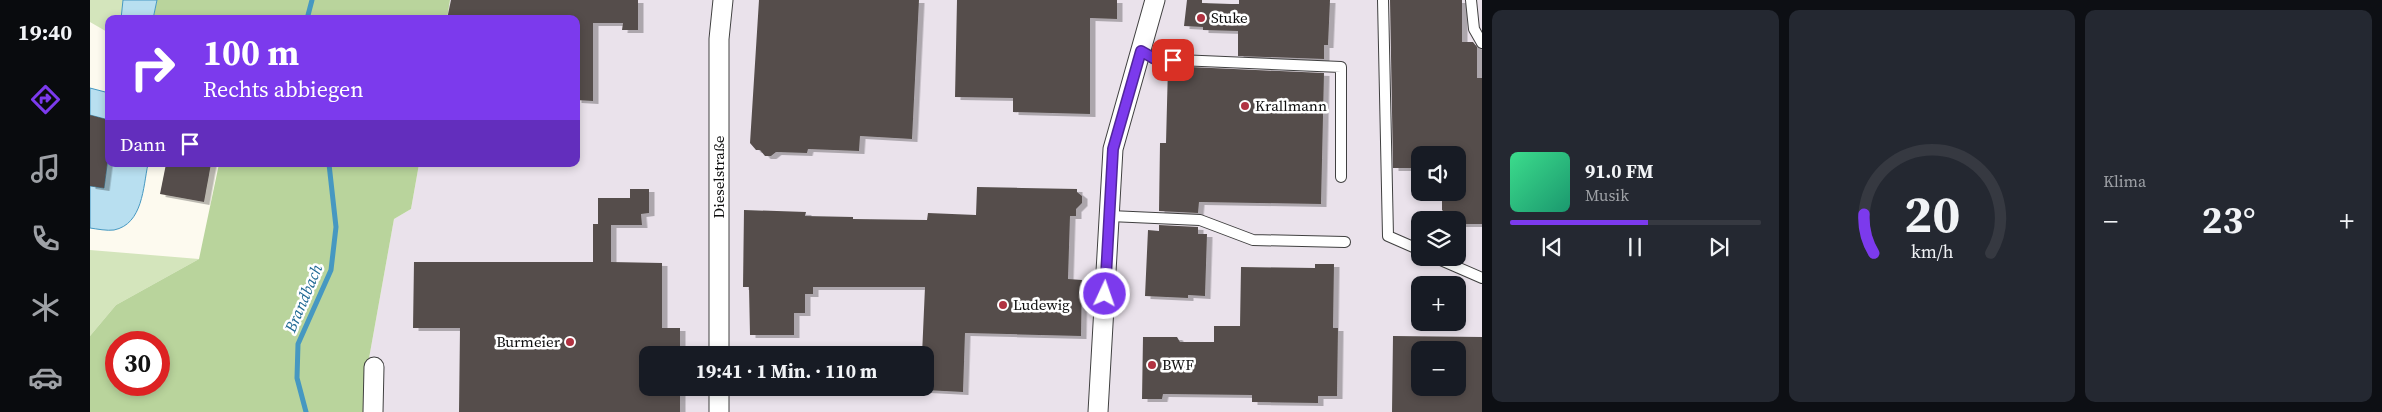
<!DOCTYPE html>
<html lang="de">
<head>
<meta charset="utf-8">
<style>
  :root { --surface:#171b24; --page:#242831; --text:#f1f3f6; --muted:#9ea1a6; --line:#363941; --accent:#7c3aed }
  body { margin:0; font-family:"Source Serif 4",serif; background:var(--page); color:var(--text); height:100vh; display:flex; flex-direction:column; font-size:19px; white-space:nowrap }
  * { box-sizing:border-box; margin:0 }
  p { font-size:16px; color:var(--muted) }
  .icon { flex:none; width:28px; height:28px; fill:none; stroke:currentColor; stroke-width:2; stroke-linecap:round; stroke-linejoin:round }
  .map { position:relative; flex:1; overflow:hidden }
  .details { display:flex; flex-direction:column; gap:10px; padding:10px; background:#0d0f14; width:900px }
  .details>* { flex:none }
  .top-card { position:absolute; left:15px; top:15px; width:475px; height:152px; border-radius:10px; box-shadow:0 2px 8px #0003; background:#7c3aed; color:#fff; overflow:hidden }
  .tools { position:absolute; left:1321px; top:146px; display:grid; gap:10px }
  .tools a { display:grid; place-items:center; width:55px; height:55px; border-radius:10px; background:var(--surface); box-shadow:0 2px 8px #0003; font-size:25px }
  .speed { position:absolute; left:15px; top:331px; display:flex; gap:10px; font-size:25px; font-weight:700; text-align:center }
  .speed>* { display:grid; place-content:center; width:65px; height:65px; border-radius:50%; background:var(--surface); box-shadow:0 2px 8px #0003; line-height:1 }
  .speed .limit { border:8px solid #d22; background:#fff; color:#111 }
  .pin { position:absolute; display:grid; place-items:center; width:42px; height:42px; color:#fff; margin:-21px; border-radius:10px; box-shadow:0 2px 8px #0006 }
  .me { position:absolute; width:55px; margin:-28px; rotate:3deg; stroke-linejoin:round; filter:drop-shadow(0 0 4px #0008) }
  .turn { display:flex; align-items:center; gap:18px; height:105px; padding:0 15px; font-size:22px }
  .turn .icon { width:65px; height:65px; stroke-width:2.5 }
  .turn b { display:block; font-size:35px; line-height:42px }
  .then { display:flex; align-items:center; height:48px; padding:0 15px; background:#0003; gap:10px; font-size:19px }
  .big { font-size:38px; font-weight:700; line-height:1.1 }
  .details .card { flex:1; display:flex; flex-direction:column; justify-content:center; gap:8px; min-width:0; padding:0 18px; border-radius:10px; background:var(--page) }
  .details .dial { align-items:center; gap:0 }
  .dial svg { height:130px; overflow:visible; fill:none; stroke:var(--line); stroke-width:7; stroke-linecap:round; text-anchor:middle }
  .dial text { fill:var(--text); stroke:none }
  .song { display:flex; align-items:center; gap:15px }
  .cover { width:60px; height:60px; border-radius:8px; background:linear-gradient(135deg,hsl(150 70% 55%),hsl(160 70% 35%)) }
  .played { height:5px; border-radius:2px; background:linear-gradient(90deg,var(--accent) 55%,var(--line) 55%) }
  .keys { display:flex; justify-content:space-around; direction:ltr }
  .heat { display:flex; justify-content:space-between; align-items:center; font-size:28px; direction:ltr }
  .details .tiles { flex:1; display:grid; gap:10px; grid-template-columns:repeat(3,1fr) }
  .trip { position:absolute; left:549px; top:346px; width:295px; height:50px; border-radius:10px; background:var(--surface); box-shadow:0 2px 8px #0003; font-weight:700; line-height:50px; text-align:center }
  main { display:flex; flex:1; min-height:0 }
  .dock { display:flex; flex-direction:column; width:90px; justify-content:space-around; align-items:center; background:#090b0e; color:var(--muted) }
  .dock .icon { width:35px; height:35px }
  .dock .selected { color:var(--accent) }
  .dock b { font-size:22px; color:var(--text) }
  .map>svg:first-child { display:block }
</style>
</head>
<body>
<main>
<nav class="dock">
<b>19:40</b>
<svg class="icon selected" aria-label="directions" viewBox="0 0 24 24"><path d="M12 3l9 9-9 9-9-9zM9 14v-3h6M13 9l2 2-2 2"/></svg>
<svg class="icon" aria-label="music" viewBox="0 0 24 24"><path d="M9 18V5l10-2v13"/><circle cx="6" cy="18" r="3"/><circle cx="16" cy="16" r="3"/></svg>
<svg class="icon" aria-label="phone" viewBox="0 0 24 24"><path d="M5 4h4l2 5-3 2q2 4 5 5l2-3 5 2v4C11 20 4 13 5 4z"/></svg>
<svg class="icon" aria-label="climate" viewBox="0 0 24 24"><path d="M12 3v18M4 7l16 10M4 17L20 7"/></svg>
<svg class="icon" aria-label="car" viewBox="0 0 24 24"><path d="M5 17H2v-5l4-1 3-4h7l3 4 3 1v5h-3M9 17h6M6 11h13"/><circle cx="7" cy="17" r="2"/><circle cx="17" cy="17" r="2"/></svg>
</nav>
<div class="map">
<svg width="1392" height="412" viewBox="0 0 1392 412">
  <defs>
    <filter id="shadow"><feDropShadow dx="5.5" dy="3" stdDeviation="0" flood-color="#0004"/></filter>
  </defs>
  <rect width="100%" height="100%" fill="#fdfaef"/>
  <!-- industrial -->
  <path fill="#eae2eb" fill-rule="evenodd" d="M 360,0 L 1392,0 L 1392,412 L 276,412 L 278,364 L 304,219 L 321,209 L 329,164 L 486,164 L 486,19 L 357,19 ZM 1330,155 L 1368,155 L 1368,192 L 1330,192 ZM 1330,220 L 1368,220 L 1368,258 L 1330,258 ZM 1330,285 L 1368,285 L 1368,322 L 1330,322 ZM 1330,350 L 1368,350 L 1368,388 L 1330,388 ZM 558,355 L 835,355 L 835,388 L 558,388 Z"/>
  <!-- green -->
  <g fill="#d4e5bc">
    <polygon points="0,0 33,0 31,19 19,19 19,33 0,22"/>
    <polygon points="0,250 109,259 26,305 0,336"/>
  </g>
  <!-- forest -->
  <g fill="#b9d49c" fill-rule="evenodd">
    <polygon points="67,0 360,0 357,19 63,19"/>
    <path d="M 129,164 L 329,164 L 321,209 L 304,219 L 278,364 L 276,412 L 0,412 L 0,336 L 26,305 L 109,259 ZM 26,342 L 69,342 L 69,385 L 26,385 Z"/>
  </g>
  <!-- water -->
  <g fill="#b8dff0" stroke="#4698c1">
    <polygon points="33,0 67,0 63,19 31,19"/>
    <polygon points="0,88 19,93 19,120 0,115"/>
    <path d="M 19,150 L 19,164 L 58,164 C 53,187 53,224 24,230 C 17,231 7,229 0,228 L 0,186 L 14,188 Z"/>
  </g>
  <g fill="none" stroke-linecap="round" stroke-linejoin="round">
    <!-- stream -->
    <g stroke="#4698c1" stroke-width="5">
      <polyline points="217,19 222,0"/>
      <polyline points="216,412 207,378 208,344 241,270 246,227 239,164"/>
    </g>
  </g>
  <!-- building -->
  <g fill="#554e4b" fill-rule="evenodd" filter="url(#shadow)">
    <polygon points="361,0 548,0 548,30 532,30 533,23 503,23 503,101 486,100 486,19 357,19"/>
    <polygon points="669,0 829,0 822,139 770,136 769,151 718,149 717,153 686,152 681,156 675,156 670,150 666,150 660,143"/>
    <polygon points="867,0 1027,0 1027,19 1000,18 1000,114 923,112 923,98 865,97"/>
    <polygon points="1097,0 1112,0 1112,3 1141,4 1149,4 1149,0 1240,0 1238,45 1234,45 1234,59 1148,56 1148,31 1113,30 1113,27 1094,26"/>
    <polygon points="1300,0 1372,0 1372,42 1383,42 1387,47 1387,78 1392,78 1392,224 1368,224 1368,220 1362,220 1352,210 1352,192 1368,192 1368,155 1330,155 1330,168 1303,168"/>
    <polygon points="1078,66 1234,73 1231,204 1109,202 1108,213 1069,211 1070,143 1076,143"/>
    <polygon points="0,115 19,120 19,150 14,188 0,186"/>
    <polygon points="76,164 121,164 114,202 70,194"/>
    <polygon points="887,187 987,189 987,192 992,196 992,203 986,209 986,216 980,216 978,279 992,280 991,336 875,333 873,392 835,390 835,355 832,355 835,287 723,287 723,294 715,294 715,313 704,313 704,335 660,335 659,287 653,287 654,210 716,212 715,216 763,217 763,219 837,220 838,213 886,215"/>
    <polygon points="540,189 559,189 559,213 551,214 552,225 521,225 521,262 572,263 572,328 590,328 590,355 558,355 558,388 590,388 590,412 369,412 370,328 323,328 324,262 503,262 503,224 508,224 508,198 540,198"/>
    <polygon points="1069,225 1108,227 1108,234 1117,234 1115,296 1098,295 1098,298 1055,296 1058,230 1069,231"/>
    <polygon points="1225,264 1244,264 1243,328 1248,328 1247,396 1228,396 1228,403 1162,402 1162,395 1073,394 1072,399 1052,399 1053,337 1087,337 1090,342 1124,342 1124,326 1150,326 1151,267 1225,268"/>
    <path d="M 1303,336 L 1392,337 L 1392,412 L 1302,412 ZM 1330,350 L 1368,350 L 1368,388 L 1330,388 Z"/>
  </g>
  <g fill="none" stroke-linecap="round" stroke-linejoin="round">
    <defs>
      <g id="lane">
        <polyline points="1293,0 1298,236 1330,250"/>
        <polyline points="1381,0 1384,29 1392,43"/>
        <polyline points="1051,51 1065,59 1251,67 1251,177"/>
        <polyline points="1020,216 1110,220 1163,240 1255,242"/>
        <polyline points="1346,258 1392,278"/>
      </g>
      <g id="street">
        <polyline points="629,355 629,39 633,0"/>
        <polyline points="629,388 629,412"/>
        <polyline points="283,412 284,367"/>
        <polyline points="1008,412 1023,149 1065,0"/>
      </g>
    </defs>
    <!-- lane casing -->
    <use href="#lane" stroke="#404040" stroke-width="12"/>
    <!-- street casing -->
    <use href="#street" stroke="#404040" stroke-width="21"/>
    <!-- lane -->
    <use href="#lane" stroke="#fff" stroke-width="10"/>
    <!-- street -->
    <use href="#street" stroke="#fff" stroke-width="19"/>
  </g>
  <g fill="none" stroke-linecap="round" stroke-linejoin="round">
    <defs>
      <polyline id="route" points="1015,294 1023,149 1051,51 1065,59 1083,60"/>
    </defs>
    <!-- route casing -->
    <use href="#route" stroke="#51269a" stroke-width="12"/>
    <!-- route -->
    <use href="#route" stroke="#7c3aed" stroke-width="9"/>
  </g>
  <!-- markers -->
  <g fill="#b13241" stroke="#fff" stroke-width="2">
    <circle cx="1111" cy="18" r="5"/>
    <circle cx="1155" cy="106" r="5"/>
    <circle cx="913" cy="305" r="5"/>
    <circle cx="480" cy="342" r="5"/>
    <circle cx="1062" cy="365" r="5"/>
  </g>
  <g text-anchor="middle" stroke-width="5" stroke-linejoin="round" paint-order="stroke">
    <!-- poi labels -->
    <g font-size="15" fill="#0d0d0d" stroke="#fff" text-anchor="start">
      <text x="1121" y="23">Stuke</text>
      <text x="1165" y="111">Krallmann</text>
      <text x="923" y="310">Ludewig</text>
      <text x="470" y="347" text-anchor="end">Burmeier</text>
      <text x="1072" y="370">BWF</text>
    </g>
    <!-- street labels -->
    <g font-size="15" fill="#0d0d0d" stroke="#fff">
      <text transform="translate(629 177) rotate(-90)" y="5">Dieselstraße</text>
    </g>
    <!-- water labels -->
    <g font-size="16" font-style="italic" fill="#226a94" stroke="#fff">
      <text transform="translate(213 298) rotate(-67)" y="6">Brandbach</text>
    </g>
  </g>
</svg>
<div class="tools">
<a><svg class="icon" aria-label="sound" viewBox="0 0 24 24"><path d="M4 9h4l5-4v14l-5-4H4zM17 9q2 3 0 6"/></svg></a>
<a><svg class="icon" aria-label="layers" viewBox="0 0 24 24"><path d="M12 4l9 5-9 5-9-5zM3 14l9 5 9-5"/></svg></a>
<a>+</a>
<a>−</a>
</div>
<div class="speed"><div class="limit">30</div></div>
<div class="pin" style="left:1083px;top:60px;background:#d93025"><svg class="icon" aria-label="arrive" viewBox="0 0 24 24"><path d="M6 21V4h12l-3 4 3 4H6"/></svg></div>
<svg class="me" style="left:1015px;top:294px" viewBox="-20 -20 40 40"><circle r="17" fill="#7c3aed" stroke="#fff" stroke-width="3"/><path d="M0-11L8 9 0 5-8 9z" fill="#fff"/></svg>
<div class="trip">19:41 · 1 Min. · 110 m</div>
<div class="top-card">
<div class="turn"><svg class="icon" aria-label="right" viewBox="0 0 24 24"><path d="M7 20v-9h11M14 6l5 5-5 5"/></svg><div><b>100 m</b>Rechts abbiegen</div></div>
<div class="then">Dann<svg class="icon" aria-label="arrive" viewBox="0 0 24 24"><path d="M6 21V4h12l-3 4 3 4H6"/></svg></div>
</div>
</div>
<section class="details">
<div class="tiles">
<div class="card">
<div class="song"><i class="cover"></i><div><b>91.0 FM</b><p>Musik</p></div></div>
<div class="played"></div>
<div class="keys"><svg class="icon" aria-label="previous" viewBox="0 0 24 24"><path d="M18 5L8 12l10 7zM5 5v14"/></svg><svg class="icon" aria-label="pause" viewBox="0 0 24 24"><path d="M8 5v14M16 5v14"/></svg><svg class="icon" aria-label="next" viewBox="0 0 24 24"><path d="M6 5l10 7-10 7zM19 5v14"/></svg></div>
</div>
<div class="card dial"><svg viewBox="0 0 100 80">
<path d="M14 69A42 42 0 1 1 86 69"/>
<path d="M14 69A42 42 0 0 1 8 45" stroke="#7c3aed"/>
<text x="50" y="56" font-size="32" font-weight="700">20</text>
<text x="50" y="72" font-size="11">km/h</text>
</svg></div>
<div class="card"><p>Klima</p>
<div class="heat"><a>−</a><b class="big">23°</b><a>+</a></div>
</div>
</div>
</section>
</main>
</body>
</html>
